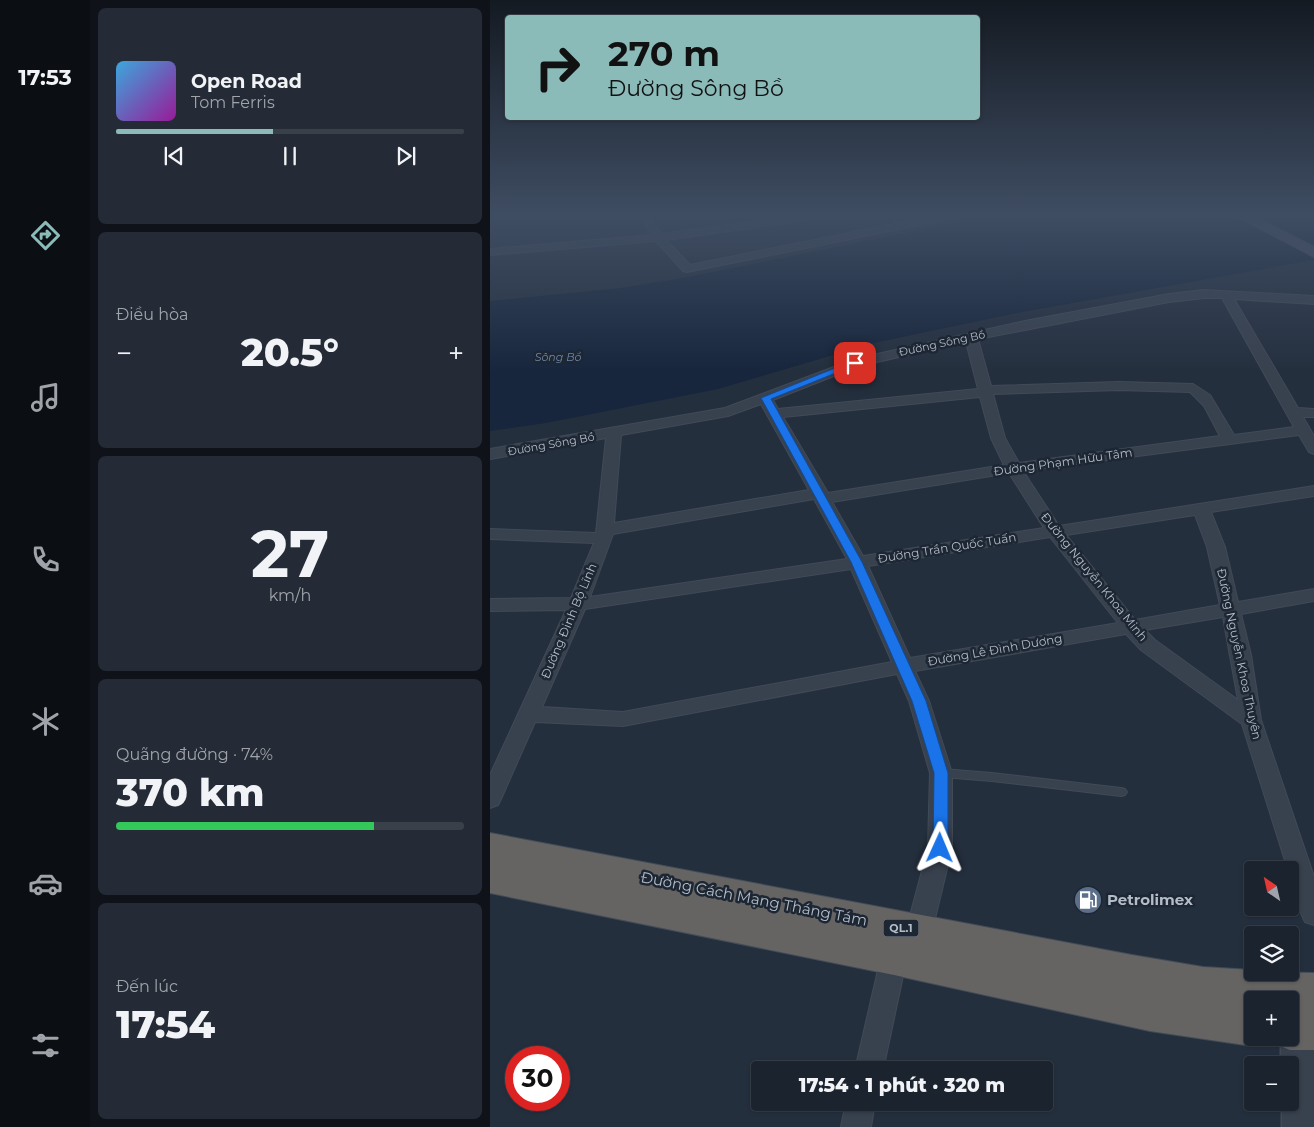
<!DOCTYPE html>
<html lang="vi">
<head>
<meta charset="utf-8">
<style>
  :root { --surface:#1b232e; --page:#242b36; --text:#f1f3f6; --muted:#a0a4aa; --line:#39404a; --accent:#8bbbb9 }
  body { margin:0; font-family:Montserrat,sans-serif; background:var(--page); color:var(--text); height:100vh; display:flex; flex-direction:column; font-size:19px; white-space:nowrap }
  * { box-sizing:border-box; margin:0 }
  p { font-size:16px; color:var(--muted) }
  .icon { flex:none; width:28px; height:28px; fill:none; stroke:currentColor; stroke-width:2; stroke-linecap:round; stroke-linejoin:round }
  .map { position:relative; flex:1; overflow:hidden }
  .drawer { display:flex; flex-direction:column; gap:8px; padding:8px; background:#0f1319; width:400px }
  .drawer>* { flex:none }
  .banner { position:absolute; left:15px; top:15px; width:475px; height:105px; border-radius:5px; box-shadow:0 1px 4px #0004,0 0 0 1px var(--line); background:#8bbbb9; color:#111; overflow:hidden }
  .needle { width:32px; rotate:326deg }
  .buttons { position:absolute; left:754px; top:861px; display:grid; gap:10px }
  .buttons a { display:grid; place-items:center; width:55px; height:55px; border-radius:5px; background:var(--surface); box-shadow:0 1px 4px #0004,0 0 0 1px var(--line); font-size:25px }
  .speed { position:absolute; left:15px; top:1046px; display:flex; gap:10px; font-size:25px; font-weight:700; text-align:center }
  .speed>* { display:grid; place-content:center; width:65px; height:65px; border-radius:50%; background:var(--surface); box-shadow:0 1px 4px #0004,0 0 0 1px var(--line); line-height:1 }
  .speed .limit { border:8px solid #d22; background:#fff; color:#111 }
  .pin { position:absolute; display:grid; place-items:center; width:42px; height:42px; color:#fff; margin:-21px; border-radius:10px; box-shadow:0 2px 8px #0006 }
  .me { position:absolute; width:55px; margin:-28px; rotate:1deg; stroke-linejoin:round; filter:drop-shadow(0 0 4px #0008) }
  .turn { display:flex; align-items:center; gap:18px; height:105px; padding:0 20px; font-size:22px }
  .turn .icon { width:65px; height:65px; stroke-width:2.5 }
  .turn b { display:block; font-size:35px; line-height:42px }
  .big { font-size:38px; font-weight:800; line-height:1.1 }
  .drawer .widget { flex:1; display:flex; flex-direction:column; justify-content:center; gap:8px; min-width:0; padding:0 18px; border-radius:8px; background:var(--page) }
  .drawer .dial { align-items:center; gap:0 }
  .dial b { font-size:65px; line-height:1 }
  .song { display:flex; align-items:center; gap:15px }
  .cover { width:60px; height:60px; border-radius:8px; background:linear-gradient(135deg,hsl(200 70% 55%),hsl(300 70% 35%)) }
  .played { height:5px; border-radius:2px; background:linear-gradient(90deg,var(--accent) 45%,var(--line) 45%) }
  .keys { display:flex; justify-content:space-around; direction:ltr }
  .heat { display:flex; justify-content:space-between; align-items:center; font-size:28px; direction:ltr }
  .charge { height:8px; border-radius:4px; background:linear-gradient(90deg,#34c759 74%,var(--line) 0) }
  .trip { position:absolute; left:261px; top:1061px; width:302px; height:50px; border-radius:5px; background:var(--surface); box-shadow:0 1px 4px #0004,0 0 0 1px var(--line); font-weight:800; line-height:50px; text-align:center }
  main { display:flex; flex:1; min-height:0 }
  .menu { display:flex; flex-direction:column; width:90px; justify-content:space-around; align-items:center; background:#0b0e12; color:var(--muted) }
  .menu .icon { width:35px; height:35px }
  .menu .selected { color:var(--accent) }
  .menu b { font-size:22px; color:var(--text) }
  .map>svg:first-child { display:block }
</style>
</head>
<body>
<main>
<nav class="menu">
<b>17:53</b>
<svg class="icon selected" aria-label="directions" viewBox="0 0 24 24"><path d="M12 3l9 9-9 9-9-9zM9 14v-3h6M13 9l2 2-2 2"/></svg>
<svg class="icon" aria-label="music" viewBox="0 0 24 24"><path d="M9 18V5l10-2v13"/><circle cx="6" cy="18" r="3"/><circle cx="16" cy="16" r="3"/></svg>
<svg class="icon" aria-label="phone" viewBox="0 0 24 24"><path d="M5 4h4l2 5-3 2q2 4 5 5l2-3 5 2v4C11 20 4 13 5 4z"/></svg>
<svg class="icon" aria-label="climate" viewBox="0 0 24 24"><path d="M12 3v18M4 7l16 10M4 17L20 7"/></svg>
<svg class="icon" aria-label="car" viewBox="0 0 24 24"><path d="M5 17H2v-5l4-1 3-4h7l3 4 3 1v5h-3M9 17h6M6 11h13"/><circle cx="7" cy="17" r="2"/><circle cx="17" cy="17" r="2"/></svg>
<svg class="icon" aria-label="filters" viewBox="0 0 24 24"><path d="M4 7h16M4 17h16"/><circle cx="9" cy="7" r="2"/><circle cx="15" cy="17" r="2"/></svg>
</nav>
<section class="drawer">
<div class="widget">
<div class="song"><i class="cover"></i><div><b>Open Road</b><p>Tom Ferris</p></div></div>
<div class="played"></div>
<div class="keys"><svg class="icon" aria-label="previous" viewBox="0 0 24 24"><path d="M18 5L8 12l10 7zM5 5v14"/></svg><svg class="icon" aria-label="pause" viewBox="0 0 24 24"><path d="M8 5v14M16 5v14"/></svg><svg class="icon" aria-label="next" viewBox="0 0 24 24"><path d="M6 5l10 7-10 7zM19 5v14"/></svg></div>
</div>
<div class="widget"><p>Điều hòa</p>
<div class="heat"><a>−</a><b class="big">20.5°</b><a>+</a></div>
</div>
<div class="widget dial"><b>27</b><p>km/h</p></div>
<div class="widget"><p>Quãng đường · 74%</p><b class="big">370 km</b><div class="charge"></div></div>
<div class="widget"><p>Đến lúc</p><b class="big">17:54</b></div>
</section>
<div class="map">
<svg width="824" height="1127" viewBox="0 0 824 1127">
  <rect width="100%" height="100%" fill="#242f3e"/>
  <!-- water -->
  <polygon fill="#17263c" points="510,214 824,214 824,260 527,313 384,343 228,389 56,423 0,431 0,301 131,288 193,278"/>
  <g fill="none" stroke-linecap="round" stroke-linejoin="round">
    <defs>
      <polygon id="service" points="452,769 502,773 631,788 635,789 637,792 635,795 631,796 502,781 452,777 448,776 447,773 448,770"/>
      <g id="minor">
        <polygon points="148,214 158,214 171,234 317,214 345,214 340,217 176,240 200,265 453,214 474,214 469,217 197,272 193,271 166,241 0,255 0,249 162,235"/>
        <path d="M 714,290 L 824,296 L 824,304 L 744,299 L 808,408 L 824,409 L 824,417 L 813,417 L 824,436 L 824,454 L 819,452 L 809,435 L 533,471 L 569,526 L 824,486 L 824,496 L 721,512 L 735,547 L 748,602 L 824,589 L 824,601 L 751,614 L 761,655 L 771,720 L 824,877 L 824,925 L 815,922 C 808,907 800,887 800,870 L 798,870 L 752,724 L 651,650 L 636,634 L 425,671 L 439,701 L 462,773 L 462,848 L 442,931 L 438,939 L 429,942 L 420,939 L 416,931 L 438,848 L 440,773 L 419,701 L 407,674 L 133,726 L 45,722 L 11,799 L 8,805 L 0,808 L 0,775 L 76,610 L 0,611 L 0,599 L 81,598 L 104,543 L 0,539 L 0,529 L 106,533 L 116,438 L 0,459 L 0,449 L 235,408 L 365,359 L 535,321 L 679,294 ZM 714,298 L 732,298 L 804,427 L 744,435 L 720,395 L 703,384 L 629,382 L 501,386 L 488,339 L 679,302 ZM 476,342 L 488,389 L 288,409 L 283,400 L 369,366 ZM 629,390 L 700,392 L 714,406 L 730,436 L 529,463 L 515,438 L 503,394 ZM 490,397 L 501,438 L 514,465 L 338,493 L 293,417 ZM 271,404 L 319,490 L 124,523 L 131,435 L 238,416 ZM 519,473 L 554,528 L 373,556 L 342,502 ZM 324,499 L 357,559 L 100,597 L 123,534 ZM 705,515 L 717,547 L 730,605 L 645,620 L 576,535 ZM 560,537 L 628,623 L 420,658 L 378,566 ZM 361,569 L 402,662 L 133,712 L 52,707 L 95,609 ZM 733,617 L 748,700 L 665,640 L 655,630 Z"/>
        <polygon points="404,945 413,949 417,957 393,1070 365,1070 391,957 395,949"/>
        <polygon points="356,1102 385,1102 381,1127 351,1127"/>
      </g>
      <polygon id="tertiary" points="807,1006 819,1011 824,1022 824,1127 792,1127 792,1102 800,1102 800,1065 791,1065 791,1038 800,1038 800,1009"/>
      <polygon id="secondary" points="742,214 760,214 824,247 824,257"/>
      <polygon id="trunk" points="0,833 642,955 713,967 762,970 762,972 824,973 824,1050 800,1050 785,1044 782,1038 800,1038 800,1000 762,1000 762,1038 778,1038 777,1040 762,1046 660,1031 404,975 0,893"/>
    </defs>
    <!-- service casing -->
    <use href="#service" stroke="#414a57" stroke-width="2"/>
    <!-- minor casing -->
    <use href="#minor" stroke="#414a57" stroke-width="2"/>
    <!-- tertiary casing -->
    <use href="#tertiary" stroke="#414a57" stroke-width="3"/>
    <!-- secondary casing -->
    <use href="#secondary" stroke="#414a57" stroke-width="2"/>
    <!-- trunk casing -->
    <use href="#trunk" stroke="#434c59" stroke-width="2"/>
    <!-- service -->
    <use href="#service" fill="#38414e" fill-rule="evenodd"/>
    <!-- minor -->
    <use href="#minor" fill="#38414e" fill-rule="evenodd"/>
    <!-- tertiary -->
    <use href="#tertiary" fill="#38414e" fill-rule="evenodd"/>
    <!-- secondary -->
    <use href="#secondary" fill="#465061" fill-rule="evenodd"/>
    <!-- trunk -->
    <use href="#trunk" fill="#656462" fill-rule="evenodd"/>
  </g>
  <!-- sky -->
  <linearGradient id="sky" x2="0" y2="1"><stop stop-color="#141a22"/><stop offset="0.58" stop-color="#3f4d63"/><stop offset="1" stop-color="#3f4d63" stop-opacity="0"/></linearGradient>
  <rect width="824" height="372" fill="url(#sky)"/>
  <!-- route -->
  <polygon fill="#1a73e8" stroke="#114b97" points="365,360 369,363 368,364 281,399 372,562 436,701 458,773 458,848 456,852 450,854 445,852 443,848 444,773 422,701 361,562 271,398"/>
  <!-- icons -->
  <defs>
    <symbol id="fuel-disc" viewBox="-11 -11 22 22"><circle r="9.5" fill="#5c6f8a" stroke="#1d2633"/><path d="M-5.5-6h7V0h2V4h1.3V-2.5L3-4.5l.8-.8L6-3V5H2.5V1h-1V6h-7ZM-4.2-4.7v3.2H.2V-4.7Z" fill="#fff"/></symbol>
  </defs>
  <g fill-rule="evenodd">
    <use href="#fuel-disc" x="582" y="884" width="32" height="32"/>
  </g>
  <g text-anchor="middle" stroke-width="5" stroke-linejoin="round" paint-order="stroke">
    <!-- far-street labels -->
    <g font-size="11" fill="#b4bcc9" stroke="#1d2633">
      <text transform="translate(452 343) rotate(-12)" y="4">Đường Sông Bồ</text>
      <text transform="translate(61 444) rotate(-10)" y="4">Đường Sông Bồ</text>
    </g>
    <!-- far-water labels -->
    <g font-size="11" font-style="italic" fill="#6d86a8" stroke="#1d2633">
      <text x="68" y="361">Sông Bồ</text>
    </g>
    <!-- shield labels -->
    <rect fill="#1d2633" stroke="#878f9c" stroke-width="1" x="393.5" y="919.5" width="35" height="17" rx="4"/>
    <g font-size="11" font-weight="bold" fill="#b4bcc9">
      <text x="411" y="932">QL.1</text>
    </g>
    <!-- street labels -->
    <g font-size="12" fill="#b4bcc9" stroke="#1d2633">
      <text transform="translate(573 462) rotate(-8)" y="4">Đường Phạm Hữu Tâm</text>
      <text transform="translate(457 548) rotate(-9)" y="4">Đường Trần Quốc Tuấn</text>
      <text transform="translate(604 577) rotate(51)" y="4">Đường Nguyễn Khoa Minh</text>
      <text transform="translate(79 621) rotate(-67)" y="4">Đường Đinh Bộ Lĩnh</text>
      <text transform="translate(505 650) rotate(-10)" y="4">Đường Lê Đình Dương</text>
      <text transform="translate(749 654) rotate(78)" y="4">Đường Nguyễn Khoa Thuyên</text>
    </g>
    <!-- near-street labels -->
    <g font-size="15" fill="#b4bcc9" stroke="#1d2633">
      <text transform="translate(264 899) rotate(11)" y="5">Đường Cách Mạng Tháng Tám</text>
    </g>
    <!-- near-poi labels -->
    <g font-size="15" font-weight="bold" fill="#b4bcc9" stroke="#1d2633" text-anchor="start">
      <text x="617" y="905">Petrolimex</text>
    </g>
  </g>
</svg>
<div class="buttons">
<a><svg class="needle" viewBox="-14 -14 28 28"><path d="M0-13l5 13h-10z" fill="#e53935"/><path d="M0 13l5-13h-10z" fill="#a0a4aa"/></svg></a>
<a><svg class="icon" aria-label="layers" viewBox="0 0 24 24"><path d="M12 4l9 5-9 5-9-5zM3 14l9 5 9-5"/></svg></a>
<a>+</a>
<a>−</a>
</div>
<div class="speed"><div class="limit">30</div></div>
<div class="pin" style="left:365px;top:363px;background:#d93025"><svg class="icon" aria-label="arrive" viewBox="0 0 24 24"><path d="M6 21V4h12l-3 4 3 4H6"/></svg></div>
<svg class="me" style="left:450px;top:848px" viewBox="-20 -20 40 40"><path d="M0-17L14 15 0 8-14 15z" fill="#1a73e8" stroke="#fff" stroke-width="4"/></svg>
<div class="trip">17:54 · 1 phút · 320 m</div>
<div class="banner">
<div class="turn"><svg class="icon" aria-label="right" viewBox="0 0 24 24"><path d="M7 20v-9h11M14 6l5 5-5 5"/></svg><div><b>270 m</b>Đường Sông Bồ</div></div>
</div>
</div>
</main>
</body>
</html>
